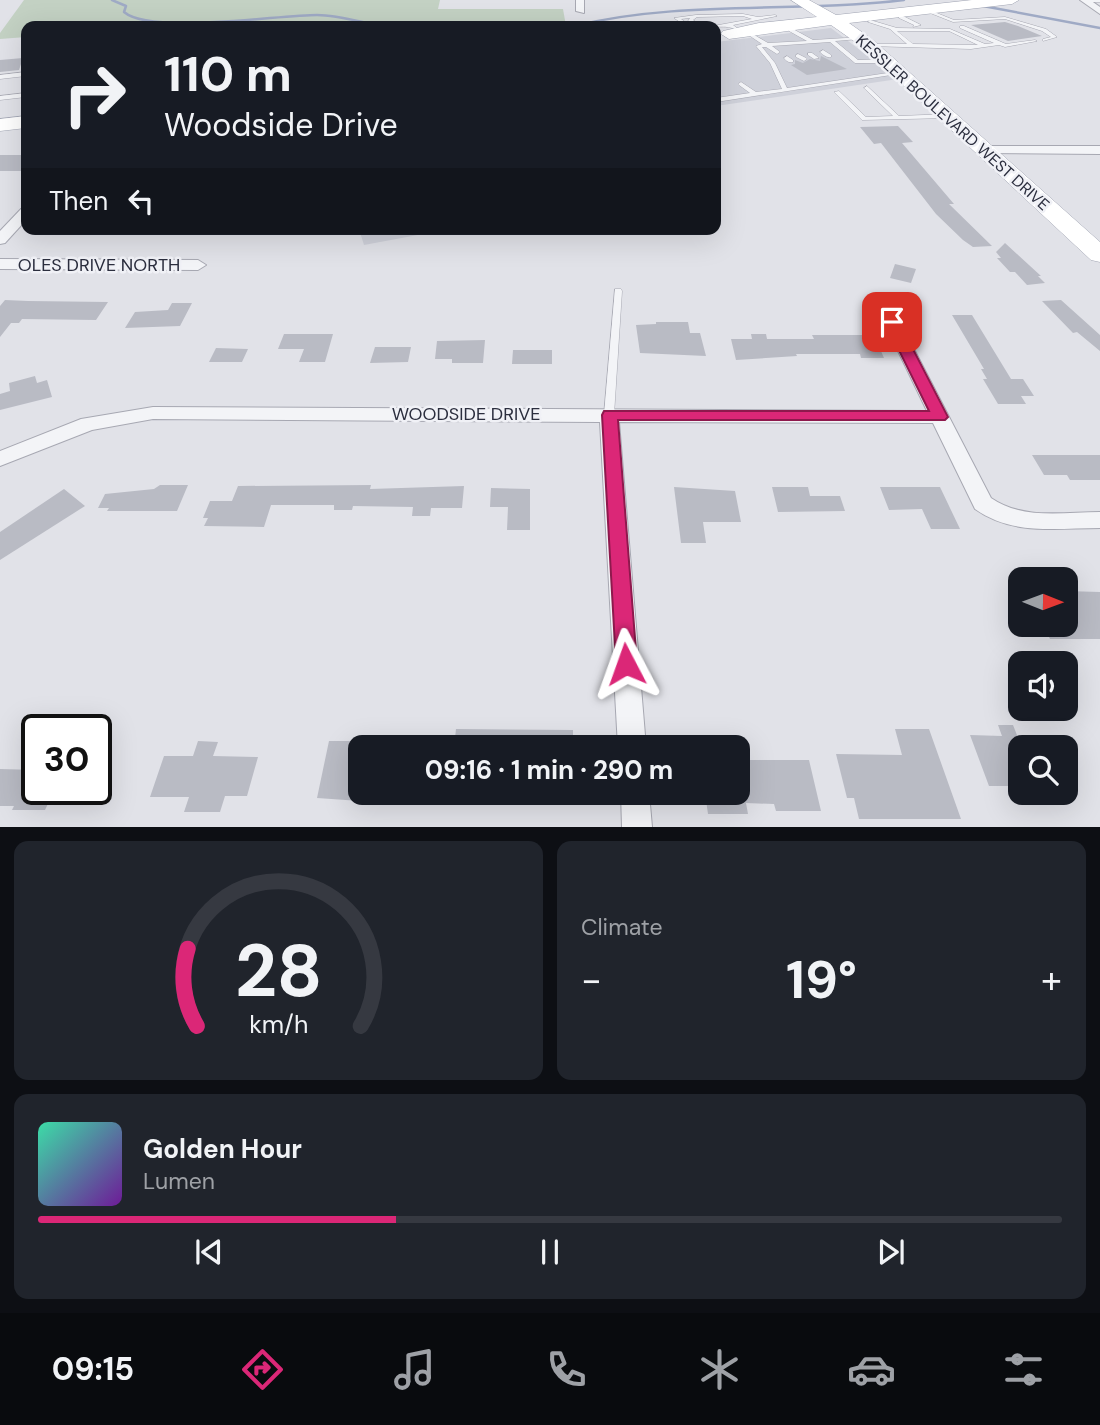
<!DOCTYPE html>
<html lang="en">
<head>
<meta charset="utf-8">
<style>
  :root { --surface:#171b24; --page:#20242c; --text:#f1f3f6; --muted:#9ea1a6; --line:#363941; --accent:#db2777 }
  body { margin:0; font-family:"DM Sans",sans-serif; background:var(--page); color:var(--text); height:100vh; display:flex; flex-direction:column; font-size:26px; white-space:nowrap }
  * { box-sizing:border-box; margin:0 }
  p { font-size:23px; color:var(--muted) }
  .icon { flex:none; width:38px; height:38px; fill:none; stroke:currentColor; stroke-width:2; stroke-linecap:round; stroke-linejoin:round }
  .map { position:relative; height:827px; overflow:hidden }
  .panel { display:flex; flex-direction:column; gap:14px; padding:14px; background:#0d0f14; flex:1 }
  .panel>* { flex:none }
  .guide { position:absolute; left:21px; top:21px; width:700px; height:214px; border-radius:14px; box-shadow:0 7px 28px #0002; background:#171b24; color:var(--text); overflow:hidden }
  .needle { width:46px; rotate:91deg }
  .tools { position:absolute; left:1008px; top:567px; display:grid; gap:14px }
  .tools a { display:grid; place-items:center; width:70px; height:70px; border-radius:14px; background:var(--surface); box-shadow:0 7px 28px #0002; font-size:35px }
  .speed { position:absolute; left:21px; top:714px; display:flex; gap:14px; font-size:35px; font-weight:700; text-align:center }
  .speed>* { display:grid; place-content:center; width:91px; height:91px; border-radius:50%; background:var(--surface); box-shadow:0 7px 28px #0002; line-height:1 }
  .speed .limit { border:4px solid #111; border-radius:10px; background:#fff; color:#111 }
  .pin { position:absolute; display:grid; place-items:center; width:60px; height:60px; color:#fff; margin:-30px; border-radius:14px; box-shadow:0 4px 10px #0006 }
  .me { position:absolute; width:77px; margin:-38px; rotate:356deg; stroke-linejoin:round; filter:drop-shadow(0 0 5px #0008) }
  .turn { display:flex; align-items:center; gap:24px; height:147px; padding:0 28px; font-size:32px }
  .turn .icon { width:91px; height:91px; stroke-width:2.5 }
  .turn b { display:block; font-size:49px; line-height:60px }
  .then { display:flex; align-items:center; height:66px; padding:0 28px; background:#0003; gap:14px; font-size:26px }
  .big { font-size:52px; font-weight:700; line-height:1.1 }
  .panel .card { flex:1; display:flex; flex-direction:column; justify-content:center; gap:10px; min-width:0; padding:0 24px; border-radius:14px; background:var(--page) }
  .panel .dial { align-items:center; gap:0 }
  .dial svg { height:182px; overflow:visible; fill:none; stroke:var(--line); stroke-width:7; stroke-linecap:round; text-anchor:middle }
  .dial text { fill:var(--text); stroke:none }
  .song { display:flex; align-items:center; gap:21px }
  .cover { width:84px; height:84px; border-radius:10px; background:linear-gradient(135deg,hsl(160 70% 55%),hsl(280 70% 35%)) }
  .played { height:7px; border-radius:4px; background:linear-gradient(90deg,var(--accent) 35%,var(--line) 35%) }
  .keys { display:flex; justify-content:space-around; direction:ltr }
  .heat { display:flex; justify-content:space-between; align-items:center; font-size:38px; direction:ltr }
  .panel .tiles { flex:1; display:grid; gap:14px; grid-template-columns:1fr 1fr }
  .card:last-child { grid-column:span 2 }
  .trip { position:absolute; left:348px; top:735px; width:402px; height:70px; border-radius:14px; background:var(--surface); box-shadow:0 7px 28px #0002; font-weight:700; line-height:70px; text-align:center }
  .menu { display:flex; height:112px; justify-content:space-around; align-items:center; background:#090b0e; color:var(--muted) }
  .menu .icon { width:49px; height:49px }
  .menu .selected { color:var(--accent) }
  .menu b { font-size:32px; color:var(--text) }
  .map>svg:first-child { display:block }
</style>
</head>
<body>
<div class="map">
<svg width="1100" height="827" viewBox="0 0 1100 827">
  <rect width="100%" height="100%" fill="#e1e2e8"/>
  <!-- built -->
  <g fill="#cfd1da">
    <polygon points="831,28 898,79 716,106 716,42"/>
    <polygon points="359,229 450,229 364,245"/>
  </g>
  <!-- green -->
  <polygon fill="#c3d1c3" points="24,0 440,0 438,9 563,9 566,26 26,26 26,37 0,39 0,33"/>
  <g fill="none" stroke-linecap="round" stroke-linejoin="round">
    <!-- stream -->
    <g stroke="#9faac5" stroke-width="2.5">
      <path d="M 112,0 L 126,6 L 124,12 C 151,35 277,15 317,15 C 338,15 360,22 381,26"/>
      <polyline points="983,6 1100,28"/>
      <polyline points="462,26 515,26"/>
      <path d="M 574,26 C 680,0 795,13 904,0"/>
    </g>
  </g>
  <!-- building -->
  <g fill="#b9bbc4">
    <polygon points="1005,22 1018,26 1042,36 1008,41 971,25"/>
    <polygon points="821,56 847,69 807,75 791,65 795,64 795,60 803,63 810,59 820,61"/>
    <polygon points="23,58 19,70 0,72 0,60"/>
    <polygon points="898,126 913,142 902,143 954,204 949,204 992,246 973,247 963,240 936,214 881,143 874,144 860,127"/>
    <rect x="0" y="155" width="26" height="16"/>
    <polygon points="1005,243 1041,276 1038,276 1045,283 1027,285 1015,272 1010,272 997,258 1001,258 996,252"/>
    <polygon points="895,264 916,269 911,283 890,278"/>
    <polygon points="5,300 28,301 108,302 96,320 22,319 19,323 11,323 0,337 0,306"/>
    <polygon points="1061,300 1100,335 1100,351 1077,332 1073,333 1042,301"/>
    <polygon points="172,303 192,303 180,326 125,328 135,312 168,310"/>
    <polygon points="952,315 972,315 1011,379 1023,379 1034,396 1021,396 1026,404 998,404 983,379 987,379 981,369 984,369"/>
    <polygon points="656,322 688,322 690,333 700,333 706,356 640,353 636,325 656,324"/>
    <polygon points="284,334 333,334 325,362 299,362 304,349 278,349"/>
    <polygon points="751,334 766,334 767,339 814,339 812,335 874,335 884,358 861,358 860,354 796,354 797,356 736,360 731,339 752,339"/>
    <polygon points="485,340 483,363 452,363 452,359 435,359 437,341"/>
    <polygon points="375,347 411,347 408,362 370,363"/>
    <polygon points="216,348 248,349 242,362 209,362"/>
    <polygon points="513,350 552,350 552,364 512,364"/>
    <polygon points="35,376 37,383 47,380 52,397 0,410 0,394 10,391 9,383"/>
    <polygon points="1032,455 1100,455 1100,480 1070,480 1067,475 1044,475"/>
    <polygon points="160,485 188,485 177,511 107,511 109,508 98,508 105,494 154,489"/>
    <polygon points="371,485 370,489 464,486 462,508 431,508 430,516 412,516 413,507 353,506 352,510 334,510 334,505 271,505 264,527 204,526 208,518 203,518 210,501 232,501 238,486"/>
    <polygon points="674,487 735,491 741,522 703,522 706,543 681,543"/>
    <polygon points="772,487 808,487 810,496 840,496 845,511 778,512"/>
    <polygon points="880,487 940,487 960,529 931,529 922,509 889,510"/>
    <polygon points="491,488 530,489 530,530 507,530 508,507 490,507"/>
    <polygon points="64,489 85,506 0,560 0,532"/>
    <polygon points="1066,591 1100,592 1100,639 1050,639 1043,625 1066,625"/>
    <polygon points="998,725 1013,725 1020,743 1020,786 989,786 970,735 1002,736"/>
    <polygon points="456,729 573,730 573,747 454,747"/>
    <polygon points="895,729 929,729 961,819 859,819 854,798 847,798 836,754 902,755"/>
    <polygon points="198,741 218,742 213,756 258,757 247,796 225,796 220,812 184,812 189,797 150,797 164,756 193,756"/>
    <polygon points="329,741 358,741 357,748 360,748 360,801 317,798"/>
    <polygon points="738,760 809,760 821,811 776,811 774,804 746,803 748,814 708,814 705,793 738,793"/>
    <polygon points="0,769 37,770 37,789 55,789 45,810 12,810 14,806 0,806"/>
  </g>
  <g fill="none" stroke-linecap="round" stroke-linejoin="round">
    <defs>
      <g id="lane">
        <polygon points="1084,0 1100,0 1100,2 1086,2"/>
        <polygon points="927,9 954,20 1005,17 1046,29 1057,37 1043,41 1043,39 1051,37 1042,31 1005,19 953,22 925,11"/>
        <path d="M 743,14 L 758,17 L 775,15 L 777,16 L 733,25 L 737,28 L 735,29 C 724,25 722,28 713,26 L 752,19 L 743,16 L 697,17 L 693,20 L 703,26 L 698,26 L 688,21 L 690,18 L 681,19 L 691,26 L 686,26 L 674,18 L 696,15 Z"/>
        <polygon points="899,16 903,16 921,25 913,27 914,25 899,18"/>
        <path d="M 870,20 L 897,28 L 950,29 L 985,44 L 994,43 L 960,28 L 960,26 L 964,26 L 1006,44 L 1035,40 L 1037,41 L 1005,47 L 999,45 L 971,49 L 869,46 L 867,44 L 907,44 L 890,29 L 868,22 ZM 897,31 L 949,31 L 978,45 L 913,44 Z"/>
        <polygon points="789,29 793,29 813,40 862,37 860,39 835,41 858,60 887,59 890,61 887,63 855,63 830,42 772,46 780,52 777,54 766,47 762,47 775,63 787,88 901,71 904,73 716,102 716,98 750,93 739,85 738,84 741,82 756,92 782,89 770,63 756,46 762,44 747,34 751,33 768,43 807,41 789,31"/>
        <path d="M 823,50 L 831,55 L 831,57 C 827,58 823,55 820,52 Z"/>
        <polygon points="808,53 812,53 819,58 814,59 808,55"/>
        <polygon points="798,54 806,58 807,59 804,61 796,57 796,55"/>
        <path d="M 787,56 L 793,60 L 793,62 C 789,63 786,61 784,58 Z"/>
        <polygon points="26,72 26,76 0,79 0,75"/>
        <polygon points="867,86 899,116 949,114 952,116 949,118 862,120 834,92 839,91 866,117 893,116 865,89 864,88"/>
        <polygon points="26,93 26,97 0,100 0,96"/>
        <polygon points="615,289 621,289 622,291 614,415 609,418 604,415"/>
      </g>
      <g id="street">
        <polygon points="576,0 584,0 584,13 576,11"/>
        <polygon points="1080,0 1090,0 1100,7 1100,14"/>
        <polygon points="985,146 1100,146 1100,154 981,153 981,147"/>
        <polygon points="26,208 26,220 5,243 0,244 0,231 21,209"/>
        <polygon points="0,259 198,260 206,265 198,270 0,269"/>
        <path d="M 892,317 L 900,322 L 991,498 C 1023,520 1063,512 1100,512 L 1100,528 C 1057,528 1013,536 975,509 L 933,423 L 619,422 L 646,747 L 618,747 L 600,422 L 153,419 L 92,430 L 0,466 L 0,451 L 81,419 L 153,407 L 927,411 L 884,322 Z"/>
        <polygon points="621,793 649,793 652,827 622,827"/>
      </g>
      <g id="primary">
        <polygon points="791,0 809,0 836,15 972,0 1019,0 1012,4 849,23 873,40 1100,242 1100,262 1091,260 861,46 831,25 729,39 721,34 723,31 759,23 817,17"/>
        <polygon points="26,116 26,128 0,131 0,119"/>
      </g>
    </defs>
    <!-- lane casing -->
    <use href="#lane" stroke="#a7a8b2" stroke-width="1"/>
    <!-- street casing -->
    <use href="#street" stroke="#a7a8b2" stroke-width="2"/>
    <!-- primary casing -->
    <use href="#primary" stroke="#a1a5b3" stroke-width="1"/>
    <!-- lane -->
    <use href="#lane" fill="#f3f4f7" fill-rule="evenodd"/>
    <!-- street -->
    <use href="#street" fill="#f3f4f7" fill-rule="evenodd"/>
    <!-- primary -->
    <use href="#primary" fill="#fff" fill-rule="evenodd"/>
  </g>
  <!-- route -->
  <polygon fill="#db2777" stroke="#8e194d" stroke-width="2" points="892,317 899,322 948,417 945,420 618,420 637,664 634,671 626,673 619,671 616,664 602,415 604,411 929,411 885,322"/>
  <g text-anchor="middle" stroke-width="5" stroke-linejoin="round" paint-order="stroke">
    <!-- far-street labels -->
    <g font-size="16" fill="#2b2e3e" stroke="#f0f1f6">
      <text transform="translate(953 122) rotate(42)" y="6">KESSLER BOULEVARD WEST DRIVE</text>
    </g>
    <!-- street labels -->
    <g font-size="18" fill="#2b2e3e" stroke="#f0f1f6">
      <text x="99" y="271">OLES DRIVE NORTH</text>
      <text x="466" y="420">WOODSIDE DRIVE</text>
    </g>
  </g>
</svg>
<div class="tools">
<a><svg class="needle" viewBox="-14 -14 28 28"><path d="M0-13l5 13h-10z" fill="#e53935"/><path d="M0 13l5-13h-10z" fill="#9ea1a6"/></svg></a>
<a><svg class="icon" aria-label="sound" viewBox="0 0 24 24"><path d="M4 9h4l5-4v14l-5-4H4zM17 9q2 3 0 6"/></svg></a>
<a><svg class="icon" aria-label="search" viewBox="0 0 24 24"><circle cx="10" cy="10" r="6"/><path d="M15 15l6 6"/></svg></a>
</div>
<div class="speed"><div class="limit">30</div></div>
<div class="pin" style="left:892px;top:322px;background:#d93025"><svg class="icon" aria-label="arrive" viewBox="0 0 24 24"><path d="M6 21V4h12l-3 4 3 4H6"/></svg></div>
<svg class="me" style="left:626px;top:664px" viewBox="-20 -20 40 40"><path d="M0-17L14 15 0 8-14 15z" fill="#db2777" stroke="#fff" stroke-width="4"/></svg>
<div class="trip">09:16 · 1 min · 290 m</div>
<div class="guide">
<div class="turn"><svg class="icon" aria-label="right" viewBox="0 0 24 24"><path d="M7 20v-9h11M14 6l5 5-5 5"/></svg><div><b>110 m</b>Woodside Drive</div></div>
<div class="then">Then<svg class="icon" aria-label="left" viewBox="0 0 24 24"><path d="M17 20v-9H6M10 6l-5 5 5 5"/></svg></div>
</div>
</div>
<section class="panel">
<div class="tiles">
<div class="card dial"><svg viewBox="0 0 100 80">
<path d="M14 69A42 42 0 1 1 86 69"/>
<path d="M14 69A42 42 0 0 1 10 35" stroke="#db2777"/>
<text x="50" y="56" font-size="32" font-weight="700">28</text>
<text x="50" y="72" font-size="11">km/h</text>
</svg></div>
<div class="card"><p>Climate</p>
<div class="heat"><a>−</a><b class="big">19°</b><a>+</a></div>
</div>
<div class="card">
<div class="song"><i class="cover"></i><div><b>Golden Hour</b><p>Lumen</p></div></div>
<div class="played"></div>
<div class="keys"><svg class="icon" aria-label="previous" viewBox="0 0 24 24"><path d="M18 5L8 12l10 7zM5 5v14"/></svg><svg class="icon" aria-label="pause" viewBox="0 0 24 24"><path d="M8 5v14M16 5v14"/></svg><svg class="icon" aria-label="next" viewBox="0 0 24 24"><path d="M6 5l10 7-10 7zM19 5v14"/></svg></div>
</div>
</div>
</section>
<nav class="menu">
<b>09:15</b>
<svg class="icon selected" aria-label="directions" viewBox="0 0 24 24"><path d="M12 3l9 9-9 9-9-9zM9 14v-3h6M13 9l2 2-2 2"/></svg>
<svg class="icon" aria-label="music" viewBox="0 0 24 24"><path d="M9 18V5l10-2v13"/><circle cx="6" cy="18" r="3"/><circle cx="16" cy="16" r="3"/></svg>
<svg class="icon" aria-label="phone" viewBox="0 0 24 24"><path d="M5 4h4l2 5-3 2q2 4 5 5l2-3 5 2v4C11 20 4 13 5 4z"/></svg>
<svg class="icon" aria-label="climate" viewBox="0 0 24 24"><path d="M12 3v18M4 7l16 10M4 17L20 7"/></svg>
<svg class="icon" aria-label="car" viewBox="0 0 24 24"><path d="M5 17H2v-5l4-1 3-4h7l3 4 3 1v5h-3M9 17h6M6 11h13"/><circle cx="7" cy="17" r="2"/><circle cx="17" cy="17" r="2"/></svg>
<svg class="icon" aria-label="filters" viewBox="0 0 24 24"><path d="M4 7h16M4 17h16"/><circle cx="9" cy="7" r="2"/><circle cx="15" cy="17" r="2"/></svg>
</nav>
</body>
</html>
